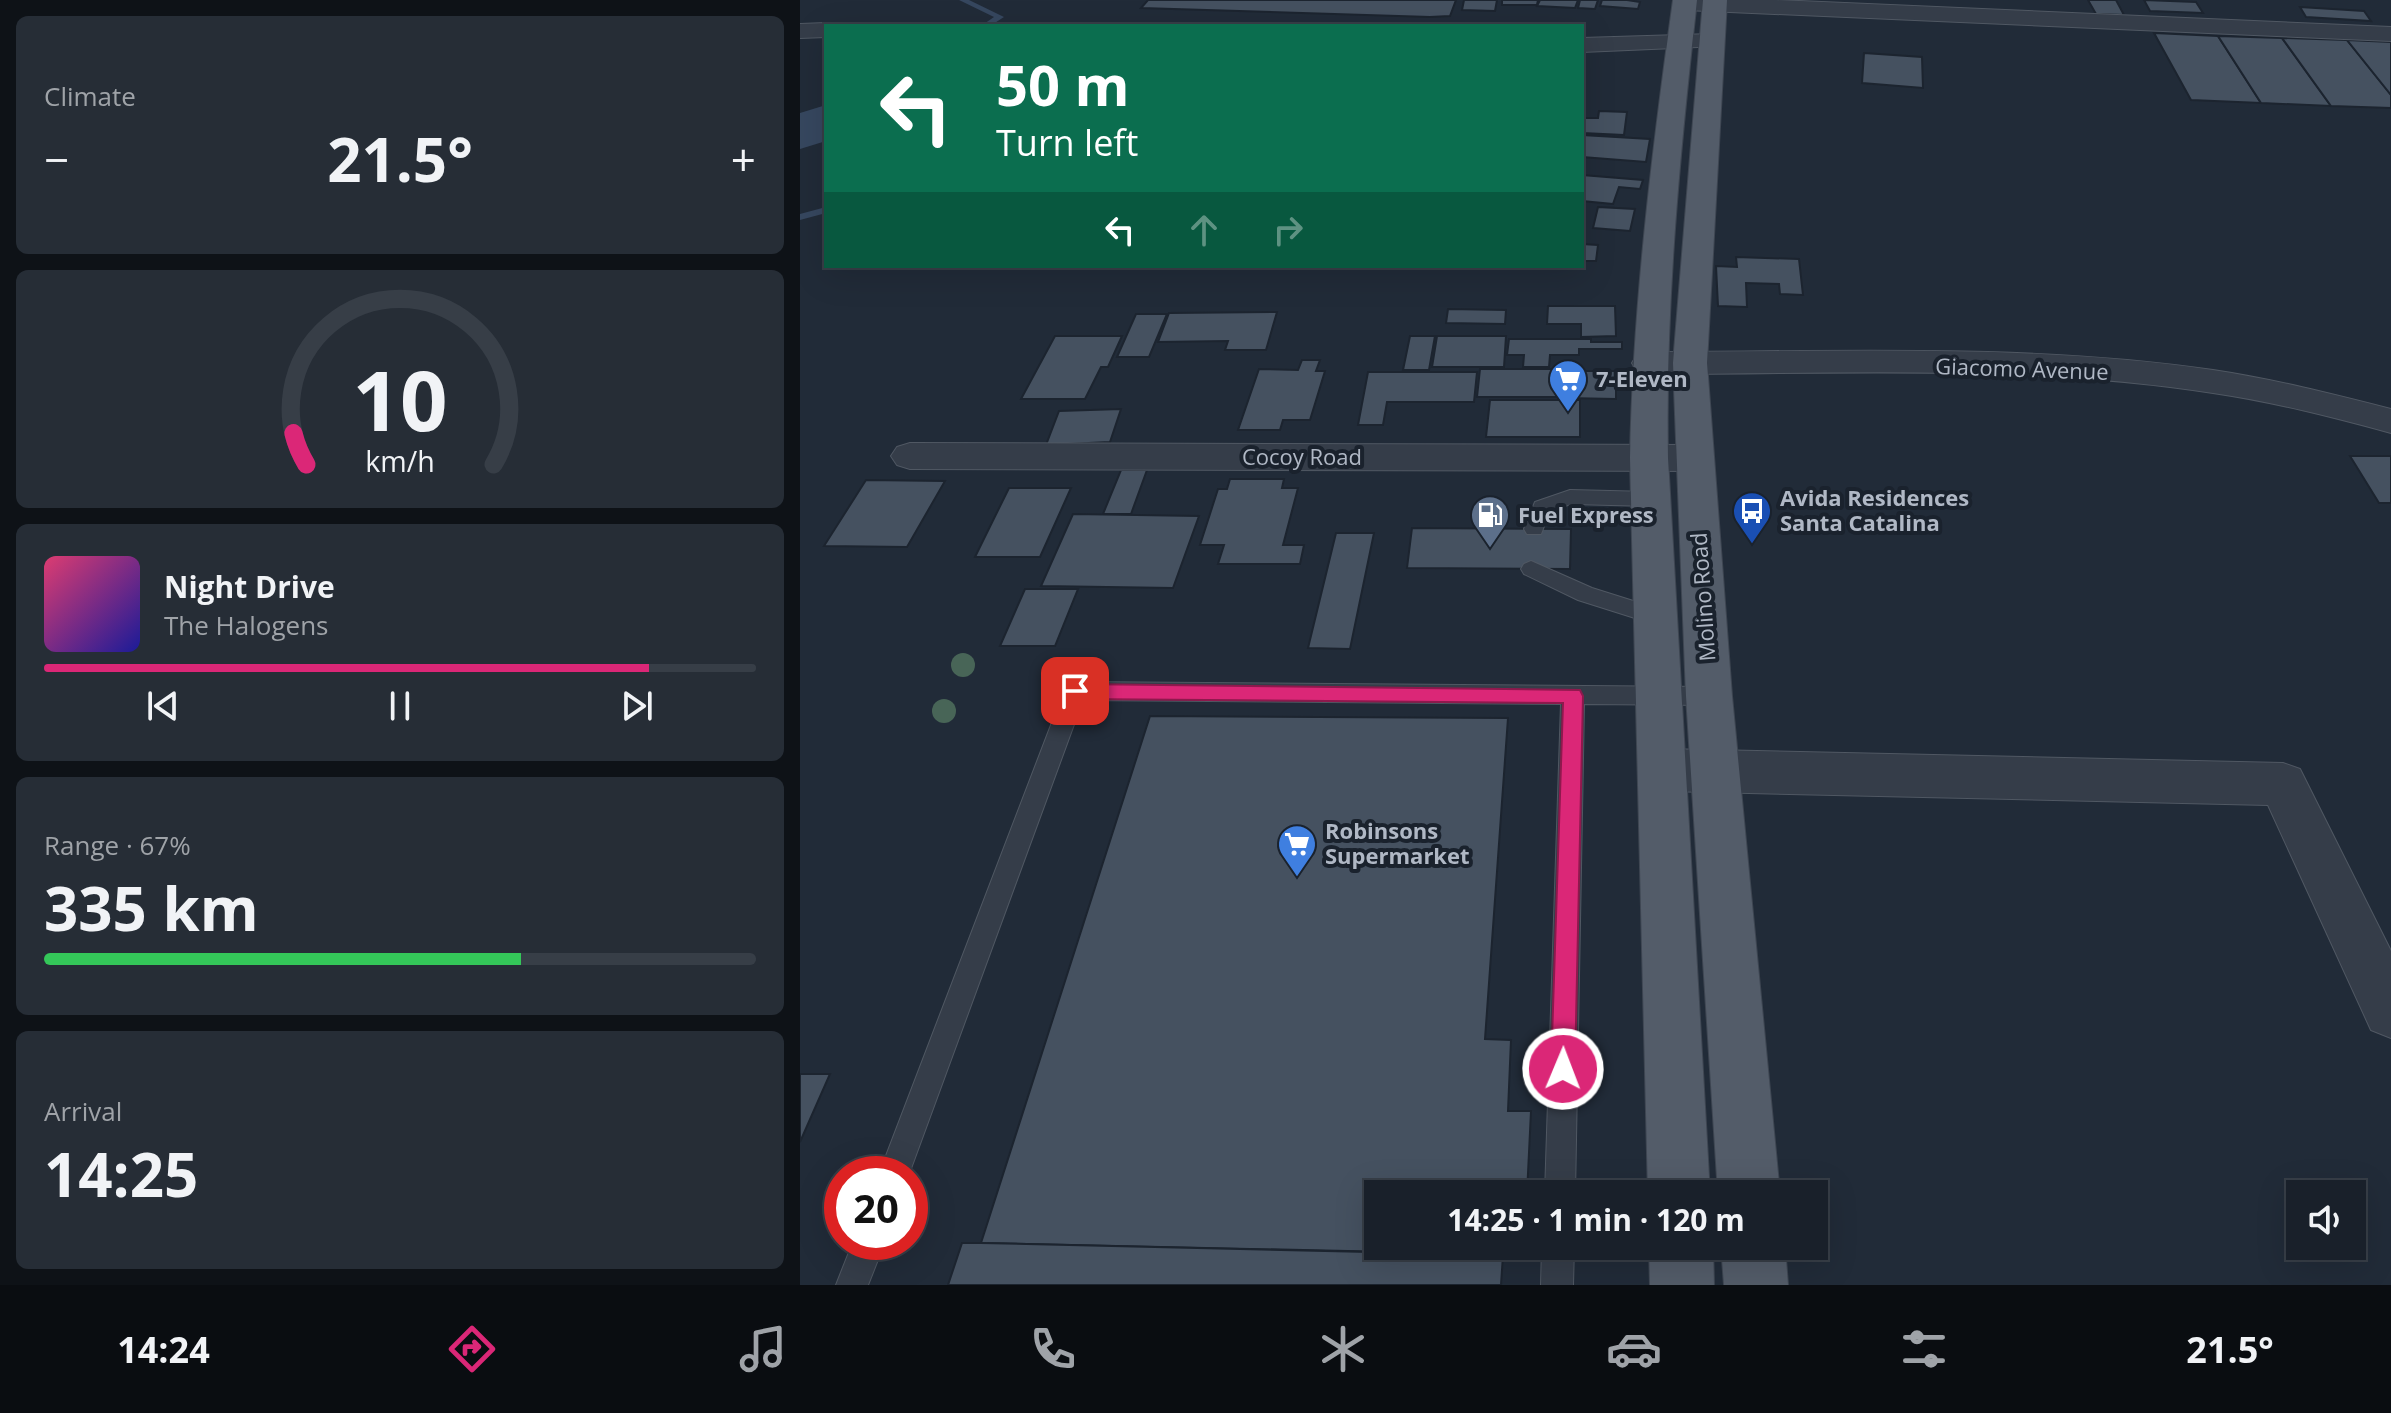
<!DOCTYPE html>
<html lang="en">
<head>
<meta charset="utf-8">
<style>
  :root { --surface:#19202a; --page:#262d36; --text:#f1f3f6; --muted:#9fa3a8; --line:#373e47; --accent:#db2777 }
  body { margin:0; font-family:"Open Sans",sans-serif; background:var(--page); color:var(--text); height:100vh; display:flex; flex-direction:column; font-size:30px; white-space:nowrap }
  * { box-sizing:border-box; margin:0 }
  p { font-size:26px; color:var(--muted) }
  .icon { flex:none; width:44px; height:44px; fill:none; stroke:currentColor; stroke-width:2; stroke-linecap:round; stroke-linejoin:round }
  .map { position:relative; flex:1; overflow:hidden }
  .details { display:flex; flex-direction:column; gap:16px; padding:16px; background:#0e1217; width:800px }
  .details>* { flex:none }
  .banner { position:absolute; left:24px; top:24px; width:760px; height:244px; border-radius:0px; box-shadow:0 8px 32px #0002,0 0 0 2px var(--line); background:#0b6e4f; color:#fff; overflow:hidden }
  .buttons { position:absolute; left:1486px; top:1180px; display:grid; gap:16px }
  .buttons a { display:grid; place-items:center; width:80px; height:80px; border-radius:0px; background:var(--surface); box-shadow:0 8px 32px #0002,0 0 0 2px var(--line); font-size:40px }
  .speed { position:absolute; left:24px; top:1156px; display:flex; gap:16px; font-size:40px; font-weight:700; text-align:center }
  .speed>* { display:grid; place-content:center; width:104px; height:104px; border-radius:50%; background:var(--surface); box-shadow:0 8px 32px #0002,0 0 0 2px var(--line); line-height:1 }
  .speed .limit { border:12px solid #d22; background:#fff; color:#111 }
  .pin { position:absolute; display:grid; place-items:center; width:68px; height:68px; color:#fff; margin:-34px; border-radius:16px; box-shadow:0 4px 12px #0006 }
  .me { position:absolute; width:88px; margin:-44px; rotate:1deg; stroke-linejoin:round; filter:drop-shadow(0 0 6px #0008) }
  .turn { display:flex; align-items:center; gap:28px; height:168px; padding:0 40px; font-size:36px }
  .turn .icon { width:104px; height:104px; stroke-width:2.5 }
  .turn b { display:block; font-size:56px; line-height:68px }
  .lanes { display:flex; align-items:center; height:76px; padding:0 40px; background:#0003; justify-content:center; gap:40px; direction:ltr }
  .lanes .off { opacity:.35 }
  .big { font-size:60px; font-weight:700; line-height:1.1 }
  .details .widget { flex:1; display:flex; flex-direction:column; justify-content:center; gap:12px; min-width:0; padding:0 28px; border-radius:12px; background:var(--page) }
  .details .dial { align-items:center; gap:0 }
  .dial svg { height:208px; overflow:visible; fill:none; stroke:var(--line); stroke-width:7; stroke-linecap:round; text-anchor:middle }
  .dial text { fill:var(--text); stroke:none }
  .song { display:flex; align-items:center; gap:24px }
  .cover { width:96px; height:96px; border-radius:12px; background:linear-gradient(135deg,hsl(340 70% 55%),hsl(240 70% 35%)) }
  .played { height:8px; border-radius:4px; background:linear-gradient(90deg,var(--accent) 85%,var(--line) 85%) }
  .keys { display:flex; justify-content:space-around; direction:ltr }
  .heat { display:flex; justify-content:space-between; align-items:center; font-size:44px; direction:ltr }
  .charge { height:12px; border-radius:6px; background:linear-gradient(90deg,#34c759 67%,var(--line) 0) }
  .trip { position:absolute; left:564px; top:1180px; width:464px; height:80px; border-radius:0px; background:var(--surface); box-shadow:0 8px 32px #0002,0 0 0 2px var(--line); font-weight:700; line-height:80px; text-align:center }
  .dock { display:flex; height:128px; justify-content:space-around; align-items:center; background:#0a0d11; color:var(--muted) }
  .dock .icon { width:56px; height:56px }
  .dock .active { color:var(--accent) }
  .dock b { font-size:36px; color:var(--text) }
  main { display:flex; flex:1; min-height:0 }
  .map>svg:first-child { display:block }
</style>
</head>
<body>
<main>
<section class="details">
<div class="widget"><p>Climate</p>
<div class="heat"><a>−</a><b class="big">21.5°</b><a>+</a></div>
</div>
<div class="widget dial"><svg viewBox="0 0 100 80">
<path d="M14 69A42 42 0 1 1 86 69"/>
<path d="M14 69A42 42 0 0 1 9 57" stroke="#db2777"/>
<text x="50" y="56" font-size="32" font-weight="700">10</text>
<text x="50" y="72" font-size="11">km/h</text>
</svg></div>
<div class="widget">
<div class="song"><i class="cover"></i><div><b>Night Drive</b><p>The Halogens</p></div></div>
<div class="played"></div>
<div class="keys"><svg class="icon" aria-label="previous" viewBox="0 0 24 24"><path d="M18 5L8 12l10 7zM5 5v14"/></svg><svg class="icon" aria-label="pause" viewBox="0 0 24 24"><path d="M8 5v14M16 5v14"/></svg><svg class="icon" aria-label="next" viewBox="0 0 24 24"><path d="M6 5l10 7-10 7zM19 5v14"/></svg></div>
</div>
<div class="widget"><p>Range · 67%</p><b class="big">335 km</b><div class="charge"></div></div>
<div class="widget"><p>Arrival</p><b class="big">14:25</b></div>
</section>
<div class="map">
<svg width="1591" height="1285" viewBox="0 0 1591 1285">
  <rect width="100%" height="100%" fill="#212b38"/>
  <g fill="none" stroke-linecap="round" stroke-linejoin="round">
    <!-- stream -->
    <g fill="#36475f" fill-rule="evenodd">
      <polygon points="159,0 169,0 204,17 190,26 181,26 194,17"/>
      <polygon points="26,207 26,213 0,220 0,214"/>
    </g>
    <!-- river -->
    <polygon fill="#36475f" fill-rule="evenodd" points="26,105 26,141 0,149 0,113"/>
  </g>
  <!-- building -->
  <g fill="#455160" stroke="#1c242f" stroke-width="2">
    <polygon points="348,0 656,0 650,16 630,17 341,8"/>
    <polygon points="664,0 697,0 695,11 662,10"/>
    <polygon points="702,0 738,0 737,5 702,5"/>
    <polygon points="740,0 778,0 775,8 737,6"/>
    <polygon points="780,0 798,0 795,9 778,8"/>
    <polygon points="802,0 827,0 840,2 838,9 800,6"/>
    <polygon points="1288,0 1316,0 1324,15 1296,14"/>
    <polygon points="1344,0 1396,2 1403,13 1350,11"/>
    <polygon points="1500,7 1564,11 1571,21 1506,17"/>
    <polygon points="1354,33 1418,36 1461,103 1391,100"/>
    <polygon points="1418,36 1482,38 1531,106 1461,103"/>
    <polygon points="1482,38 1547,40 1591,95 1591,108 1531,106"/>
    <polygon points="1547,40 1591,42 1591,95"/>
    <polygon points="1064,53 1122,57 1123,88 1062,83"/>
    <polygon points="799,111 827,112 824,135 782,133 782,118 798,118"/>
    <polygon points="782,135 850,139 846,162 782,157"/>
    <polygon points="782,175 843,180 840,189 819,187 813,204 782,201"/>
    <polygon points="798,207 835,209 830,231 793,228"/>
    <polygon points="782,244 798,245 796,261 782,261"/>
    <polygon points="936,257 999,259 1003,295 980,294 979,284 946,283 947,307 918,306 916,266 937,267"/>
    <polygon points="748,306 815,306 816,336 781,337 781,324 747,324"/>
    <polygon points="648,309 706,310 705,324 646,323"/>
    <polygon points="477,312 466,350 425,350 428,341 358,342 369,313"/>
    <polygon points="336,314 367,314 349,357 317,357"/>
    <polygon points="255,336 322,336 308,367 301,367 285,399 221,399"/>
    <polygon points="610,336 635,336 629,370 603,370"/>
    <polygon points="637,336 706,336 704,367 632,367"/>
    <polygon points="709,339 791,339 791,342 822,342 822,349 779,349 779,355 750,355 749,367 723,367 724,355 707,355"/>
    <polygon points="502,360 520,360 516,371 525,371 510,420 483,420 480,430 438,430 459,369 498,370"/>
    <polygon points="680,369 758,369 757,397 677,397"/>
    <polygon points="767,371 816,371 816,399 765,398"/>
    <polygon points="568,372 677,372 674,402 587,402 583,425 558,425"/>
    <polygon points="690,400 780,400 780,437 686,437"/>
    <polygon points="321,409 310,442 246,445 259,411"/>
    <polygon points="1550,456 1591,456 1591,503 1579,503"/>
    <polygon points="321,470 347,470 331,514 303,514"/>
    <polygon points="430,479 484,479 482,488 498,488 483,545 504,545 500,564 418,564 424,545 400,545 418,489 427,489"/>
    <polygon points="66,480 145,481 107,547 24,546"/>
    <polygon points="209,488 271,488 240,557 175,557"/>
    <polygon points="273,514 399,516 373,588 241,586"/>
    <polygon points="612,528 771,529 770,569 607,568"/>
    <polygon points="536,533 574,533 550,649 508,648"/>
    <polygon points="225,589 278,589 255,646 200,646"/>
    <polygon points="350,716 708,718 685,1039 711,1040 708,1111 731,1111 727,1194 578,1194 578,1246 726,1246 725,1255 181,1243"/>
    <polygon points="0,1074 30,1074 0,1142"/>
    <polygon points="162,1243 181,1243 703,1255 701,1285 148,1285"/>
  </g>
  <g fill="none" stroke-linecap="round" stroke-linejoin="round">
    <defs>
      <g id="lane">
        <polygon points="770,490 851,492 861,499 851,506 771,504 750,511 741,534 727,534 724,529 735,502"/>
        <polygon points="731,561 792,588 865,611 868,617 865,623 857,625 778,600 724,574 721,569 724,564"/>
        <polygon points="275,682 909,687 917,689 920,696 917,703 909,705 784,704 775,1194 745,1194 761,704 283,700 109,1174 79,1174 264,691 267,684"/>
        <polygon points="53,1242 85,1242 68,1285 36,1285"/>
        <polygon points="742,1246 774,1246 773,1285 741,1285"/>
      </g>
      <g id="street">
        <polygon points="875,0 976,0 1591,27 1591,41 885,10 877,8 873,3"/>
        <polygon points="26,23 35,26 26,26 26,37 0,38 0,24"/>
        <polygon points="912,34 921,36 924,41 921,46 782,52 782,38"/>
        <path d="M 849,352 C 1036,352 1227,343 1413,370 C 1473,379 1532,394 1591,409 L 1591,433 C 1532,417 1474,402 1413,393 C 1228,364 1036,374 849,374 L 837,371 L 832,363 L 837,355 Z"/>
        <polygon points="110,443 895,445 908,449 914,458 908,467 895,471 110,469 97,465 91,456 97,447"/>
        <polygon points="864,749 1483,763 1500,769 1591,951 1591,1038 1571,1030 1468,805 864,791 847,785 840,770 847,755"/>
      </g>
      <g id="primary">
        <path d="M 873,0 L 897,0 C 880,152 865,305 868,458 L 910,1194 L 848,1194 L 830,458 C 833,304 852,152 873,0 Z"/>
        <polygon points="903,0 927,0 907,363 932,696 980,1194 918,1194 886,696 873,363"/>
        <polygon points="849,1246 913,1246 914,1285 850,1285"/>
        <polygon points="921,1246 985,1246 988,1285 924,1285"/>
      </g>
    </defs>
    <!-- lane casing -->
    <use href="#lane" stroke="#505863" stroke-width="2"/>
    <!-- street casing -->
    <use href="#street" stroke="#505863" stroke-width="2"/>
    <!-- primary casing -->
    <use href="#primary" stroke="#3e4652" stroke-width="2"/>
    <!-- lane -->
    <use href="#lane" fill="#353d49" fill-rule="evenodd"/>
    <!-- street -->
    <use href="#street" fill="#353d49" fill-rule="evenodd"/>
    <!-- primary -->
    <use href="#primary" fill="#535c69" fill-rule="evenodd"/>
  </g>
  <!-- trees -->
  <g fill="#486557">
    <circle cx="163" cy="665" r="12"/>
    <circle cx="144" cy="711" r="12"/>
  </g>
  <!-- route -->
  <polygon fill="#db2777" stroke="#8e194d" stroke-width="2" points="275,684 780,690 783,696 775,1069 772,1078 763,1081 755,1078 751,1069 763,703 275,699 269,697 266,691 269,686"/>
  <!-- icons -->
  <defs>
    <symbol id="supermarket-pin" viewBox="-11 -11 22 30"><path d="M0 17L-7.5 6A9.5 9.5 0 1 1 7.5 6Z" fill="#3f7fe0" stroke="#1a222d"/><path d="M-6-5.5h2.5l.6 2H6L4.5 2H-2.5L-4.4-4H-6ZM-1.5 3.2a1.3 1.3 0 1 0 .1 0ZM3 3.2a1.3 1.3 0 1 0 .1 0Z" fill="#fff"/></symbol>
    <symbol id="bus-pin" viewBox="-11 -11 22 30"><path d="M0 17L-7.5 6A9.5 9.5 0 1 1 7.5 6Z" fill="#1a4fb4" stroke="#1a222d"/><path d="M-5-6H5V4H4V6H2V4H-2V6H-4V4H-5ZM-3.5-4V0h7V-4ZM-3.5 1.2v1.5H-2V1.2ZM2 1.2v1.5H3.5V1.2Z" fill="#fff"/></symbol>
    <symbol id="fuel-pin" viewBox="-11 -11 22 30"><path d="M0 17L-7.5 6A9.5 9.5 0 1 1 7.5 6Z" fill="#5c6f8a" stroke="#1a222d"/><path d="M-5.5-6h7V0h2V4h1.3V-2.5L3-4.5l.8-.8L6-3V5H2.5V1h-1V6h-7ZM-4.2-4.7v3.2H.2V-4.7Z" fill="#fff"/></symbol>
  </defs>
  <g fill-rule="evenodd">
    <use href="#supermarket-pin" x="746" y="357" width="44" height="60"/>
    <use href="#bus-pin" x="930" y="489" width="44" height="60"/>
    <use href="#fuel-pin" x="668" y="493" width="44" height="60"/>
    <use href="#supermarket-pin" x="475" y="822" width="44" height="60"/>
  </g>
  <g text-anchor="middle" stroke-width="8" stroke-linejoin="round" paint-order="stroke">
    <!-- street labels -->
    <g font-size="22" fill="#b0b8c5" stroke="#1a222d">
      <text transform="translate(1222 369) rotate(2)" y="8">Giacomo Avenue</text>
      <text x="502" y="465">Cocoy Road</text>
      <text transform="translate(903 597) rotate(-94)" y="8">Molino Road</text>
    </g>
    <!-- poi labels -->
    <g font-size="22" font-weight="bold" fill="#b0b8c5" stroke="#1a222d" text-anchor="start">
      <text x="796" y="387">7-Eleven</text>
      <text x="980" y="506">Avida Residences<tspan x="980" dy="25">Santa Catalina</tspan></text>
      <text x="718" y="523">Fuel Express</text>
      <text x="525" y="839">Robinsons<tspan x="525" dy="25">Supermarket</tspan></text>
    </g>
  </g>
</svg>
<div class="buttons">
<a><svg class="icon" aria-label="sound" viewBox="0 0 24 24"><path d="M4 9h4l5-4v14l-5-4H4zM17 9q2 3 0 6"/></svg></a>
</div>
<div class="speed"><div class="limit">20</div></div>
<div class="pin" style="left:275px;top:691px;background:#d93025"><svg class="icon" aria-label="arrive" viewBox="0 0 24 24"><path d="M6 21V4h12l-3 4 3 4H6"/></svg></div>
<svg class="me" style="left:763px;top:1069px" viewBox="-20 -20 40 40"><circle r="17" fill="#db2777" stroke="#fff" stroke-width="3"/><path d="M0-11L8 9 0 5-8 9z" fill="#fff"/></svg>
<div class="trip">14:25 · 1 min · 120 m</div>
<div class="banner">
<div class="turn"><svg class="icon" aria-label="left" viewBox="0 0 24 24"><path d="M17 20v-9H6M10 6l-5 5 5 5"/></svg><div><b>50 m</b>Turn left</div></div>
<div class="lanes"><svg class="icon" aria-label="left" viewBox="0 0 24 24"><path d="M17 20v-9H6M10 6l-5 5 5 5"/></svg><svg class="icon off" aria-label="ahead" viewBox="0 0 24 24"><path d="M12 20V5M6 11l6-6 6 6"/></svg><svg class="icon off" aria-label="right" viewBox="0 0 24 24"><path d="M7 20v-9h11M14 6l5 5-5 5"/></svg></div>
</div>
</div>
</main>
<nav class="dock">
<b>14:24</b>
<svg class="icon active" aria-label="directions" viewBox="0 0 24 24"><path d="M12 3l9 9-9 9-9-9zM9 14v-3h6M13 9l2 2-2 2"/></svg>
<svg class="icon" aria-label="music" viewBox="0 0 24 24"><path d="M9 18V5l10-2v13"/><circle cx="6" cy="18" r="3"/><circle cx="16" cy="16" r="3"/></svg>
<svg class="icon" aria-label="phone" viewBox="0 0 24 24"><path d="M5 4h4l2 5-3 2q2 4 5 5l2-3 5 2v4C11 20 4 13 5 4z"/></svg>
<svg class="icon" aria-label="climate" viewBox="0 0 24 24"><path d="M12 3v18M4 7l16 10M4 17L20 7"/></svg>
<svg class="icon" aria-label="car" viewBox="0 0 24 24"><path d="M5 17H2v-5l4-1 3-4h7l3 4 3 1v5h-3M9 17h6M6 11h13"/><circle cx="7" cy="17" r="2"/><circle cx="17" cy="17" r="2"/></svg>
<svg class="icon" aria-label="filters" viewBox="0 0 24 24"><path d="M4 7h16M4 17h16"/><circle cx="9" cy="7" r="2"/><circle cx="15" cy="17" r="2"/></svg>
<b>21.5°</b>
</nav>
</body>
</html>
